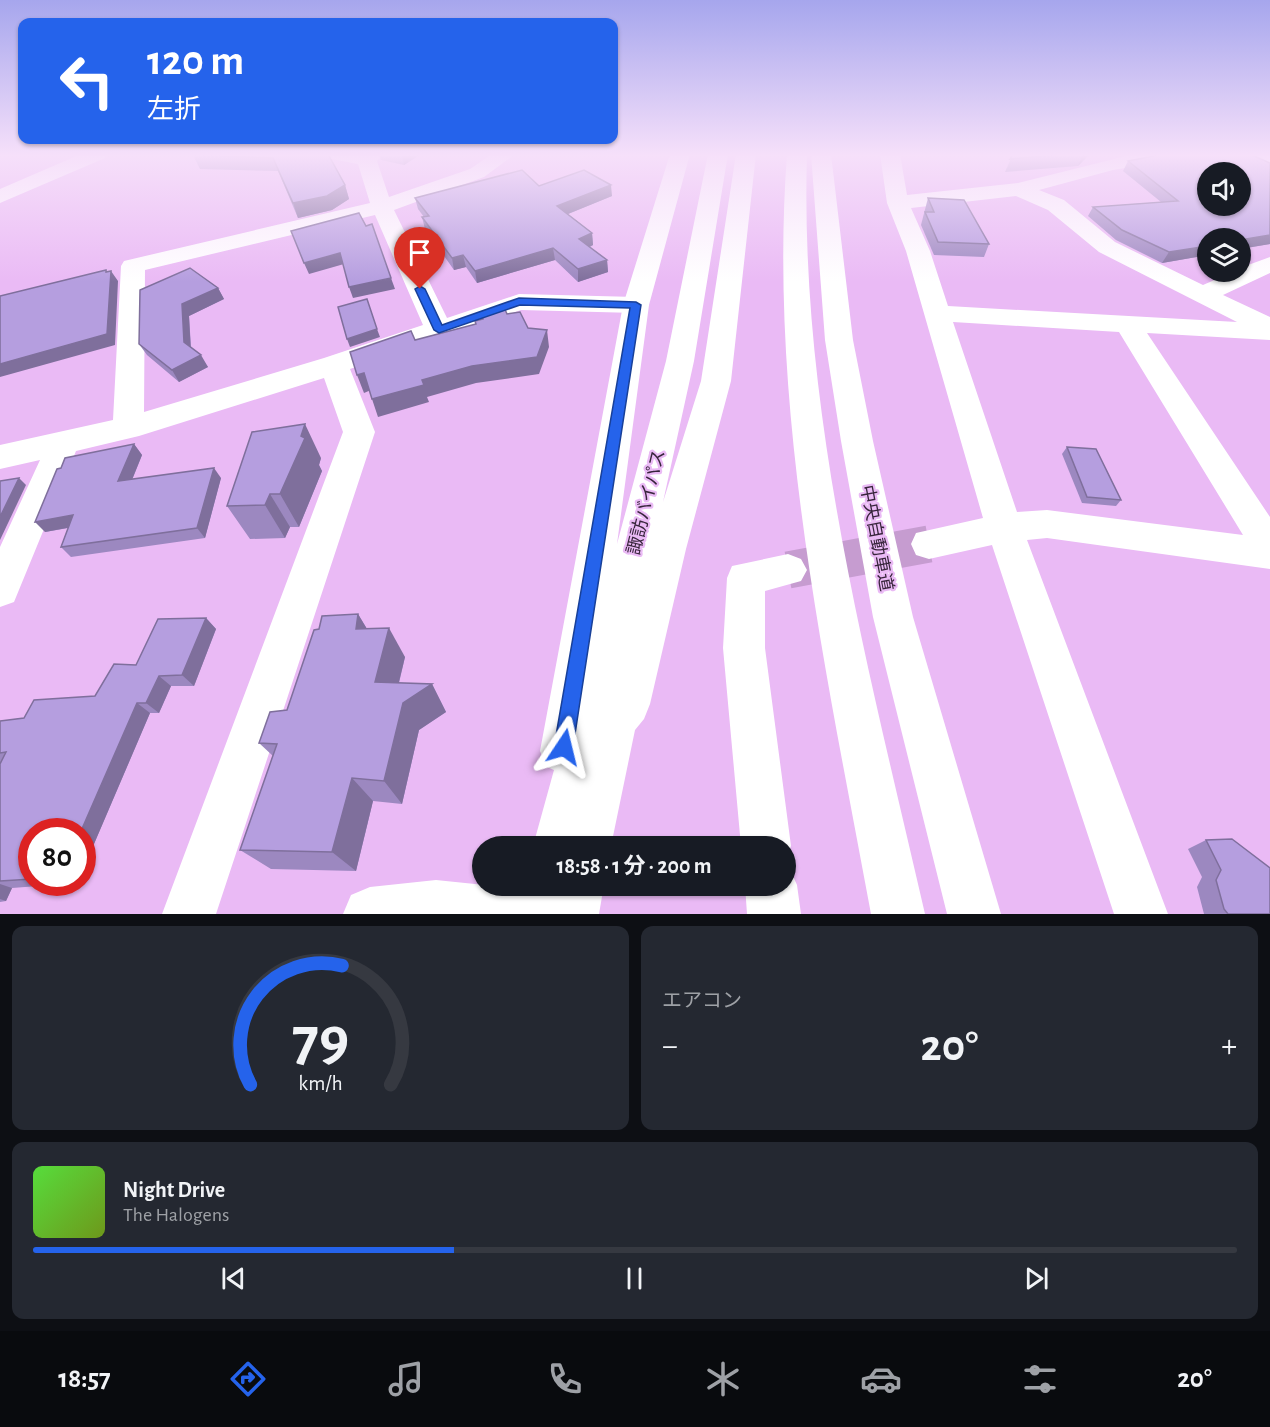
<!DOCTYPE html>
<html lang="ja">
<head>
<meta charset="utf-8">
<style>
  :root { --surface:#171b24; --page:#242831; --text:#f1f3f6; --muted:#9ea1a6; --line:#363941; --accent:#2563eb }
  body { margin:0; font-family:"Alegreya Sans","Noto Sans JP",sans-serif; background:var(--page); color:var(--text); height:100vh; display:flex; flex-direction:column; font-size:22px; white-space:nowrap }
  * { box-sizing:border-box; margin:0 }
  p { font-size:20px; color:var(--muted) }
  .icon { flex:none; width:33px; height:33px; fill:none; stroke:currentColor; stroke-width:2; stroke-linecap:round; stroke-linejoin:round }
  .map { position:relative; height:914px; overflow:hidden }
  .panel { display:flex; flex-direction:column; gap:12px; padding:12px; background:#0d0f14; flex:1 }
  .panel>* { flex:none }
  .top-card { position:absolute; left:18px; top:18px; width:600px; height:126px; border-radius:12px; box-shadow:0 2px 4px #0004; background:#2563eb; color:#fff; overflow:hidden }
  .controls { position:absolute; left:1197px; top:162px; display:grid; gap:12px }
  .controls a { display:grid; place-items:center; width:54px; height:54px; border-radius:50%; background:var(--surface); box-shadow:0 2px 4px #0004; font-size:30px }
  .speed { position:absolute; left:18px; top:818px; display:flex; gap:12px; font-size:30px; font-weight:700; text-align:center }
  .speed>* { display:grid; place-content:center; width:78px; height:78px; border-radius:50%; background:var(--surface); box-shadow:0 2px 4px #0004; line-height:1 }
  .speed .limit { border:9px solid #d22; background:#fff; color:#111 }
  .pin { position:absolute; display:grid; place-items:center; width:51px; height:51px; color:#fff; margin:-62px -26px; border-radius:50% 50% 50% 0; rotate:-45deg; box-shadow:0 0 6px #0007 }
  .pin .icon { rotate:45deg }
  .me { position:absolute; width:66px; margin:-33px; rotate:10deg; stroke-linejoin:round; filter:drop-shadow(0 0 4px #0008) }
  .turn { display:flex; align-items:center; gap:21px; height:126px; padding:0 30px; font-size:27px }
  .turn .icon { width:78px; height:78px; stroke-width:2.5 }
  .turn b { display:block; font-size:42px; line-height:51px }
  .big { font-size:45px; font-weight:700; line-height:1.1 }
  .panel .card { flex:1; display:flex; flex-direction:column; justify-content:center; gap:9px; min-width:0; padding:0 21px; border-radius:12px; background:var(--page) }
  .panel .dial { align-items:center; gap:0 }
  .dial svg { height:156px; overflow:visible; fill:none; stroke:var(--line); stroke-width:7; stroke-linecap:round; text-anchor:middle }
  .dial text { fill:var(--text); stroke:none }
  .song { display:flex; align-items:center; gap:18px }
  .cover { width:72px; height:72px; border-radius:9px; background:linear-gradient(135deg,hsl(110 70% 55%),hsl(80 70% 35%)) }
  .played { height:6px; border-radius:3px; background:linear-gradient(90deg,var(--accent) 35%,var(--line) 35%) }
  .keys { display:flex; justify-content:space-around; direction:ltr }
  .heat { display:flex; justify-content:space-between; align-items:center; font-size:33px; direction:ltr }
  .panel .tiles { flex:1; display:grid; gap:12px; grid-template-columns:1fr 1fr }
  .card:last-child { grid-column:span 2 }
  .trip { position:absolute; left:472px; top:836px; width:324px; height:60px; border-radius:30px; background:var(--surface); box-shadow:0 2px 4px #0004; font-weight:700; line-height:60px; text-align:center }
  .tab-bar { display:flex; height:96px; justify-content:space-around; align-items:center; background:#090b0e; color:var(--muted) }
  .tab-bar .icon { width:42px; height:42px }
  .tab-bar .active { color:var(--accent) }
  .tab-bar b { font-size:27px; color:var(--text) }
  .map>svg:first-child { display:block }
</style>
</head>
<body>
<div class="map">
<svg width="1270" height="914" viewBox="0 0 1270 914">
  <rect width="100%" height="100%" fill="#eabaf5"/>
  <g fill="none" stroke-linecap="round" stroke-linejoin="round">
    <!-- minor-tunnel -->
    <polyline stroke="#c69cd0" stroke-width="37" stroke-dasharray="37 18" stroke-linecap="butt" points="788,570 929,544"/>
    <!-- minor -->
    <g fill="#fff" fill-rule="evenodd">
      <polygon points="81,154 107,154 105,158 0,203 0,189"/>
      <path d="M 324,154 L 383,154 L 377,161 L 389,197 L 470,169 L 492,154 L 515,154 L 484,177 L 394,210 L 447,318 L 519,294 L 636,297 L 645,299 L 649,305 L 645,311 L 636,313 L 521,310 L 350,369 L 375,432 L 216,914 L 162,914 L 343,432 L 324,378 L 139,436 L 76,451 L 14,602 L 0,607 L 0,547 L 40,460 L 0,469 L 0,445 L 113,420 L 121,266 L 124,261 L 370,203 L 358,164 L 326,158 ZM 375,215 L 423,325 L 324,358 L 144,412 L 145,270 Z"/>
      <path d="M 880,154 L 900,154 L 907,195 L 1018,183 L 1134,154 L 1183,154 L 1174,160 L 1113,170 L 1039,190 L 1064,200 L 1115,242 L 1203,285 L 1233,272 L 1240,272 L 1240,268 L 1270,257 L 1270,273 L 1223,295 L 1270,317 L 1270,340 L 1147,333 L 1270,517 L 1270,569 L 1047,538 L 1027,540 L 1168,914 L 1114,914 L 992,545 L 929,559 L 916,555 L 911,544 L 916,533 L 983,518 L 906,251 L 887,203 ZM 1016,196 L 1048,210 L 1099,252 L 1237,322 L 948,306 L 930,251 L 911,208 ZM 953,322 L 1119,332 L 1243,535 L 1047,510 L 1017,512 Z"/>
      <polygon points="1240,154 1270,156 1270,169 1242,158"/>
      <polygon points="788,554 801,559 807,570 801,581 765,591 765,648 791,846 786,859 786,846 741,846 723,648 727,578 732,566"/>
      <polygon points="786,865 789,867 797,885 801,914 747,914 745,885 786,885"/>
      <polygon points="436,880 504,887 523,895 531,914 343,914 351,895 370,887"/>
    </g>
    <!-- highway -->
    <g fill="#fff" fill-rule="evenodd">
      <polygon points="670,154 690,154 649,305 617,544 666,361 708,154 728,154 694,361 663,502 701,381 736,154 756,154 731,381 686,549 650,704 644,719 635,730 611,846 533,846 554,770 547,767 540,751 623,305"/>
      <path d="M 787,154 L 807,154 C 799,411 868,666 925,914 L 871,914 C 825,665 768,409 787,154 Z"/>
      <polygon points="811,154 831,154 853,340 873,441 913,617 1001,914 947,914 873,617 841,441 825,340"/>
      <polygon points="521,885 604,885 599,914 512,914"/>
    </g>
  </g>
  <!-- wall -->
  <g fill="#9c88c0">
    <polygon points="328,154 345,185 349,199 332,210 298,218 278,171 200,169 193,155"/>
    <polygon points="379,154 421,154 404,165 381,160"/>
    <polygon points="1013,154 1090,154 1078,166 1005,172"/>
    <polygon points="1128,161 1270,244 1240,249 1240,238 1208,238 1208,255 1162,263 1116,240 1088,216 1093,207 1161,202 1123,171"/>
    <polygon points="539,186 612,196 568,214 592,233 593,245 590,247 607,260 608,272 578,282 555,260 477,283 466,267 454,270 425,229 422,217 424,217 418,209 415,198"/>
    <polygon points="928,198 989,244 984,257 934,255 921,225"/>
    <polygon points="218,288 224,299 189,316 191,347 208,367 179,382 147,355 139,344"/>
    <polygon points="134,444 142,455 132,480 221,478 205,538 71,557 61,547 68,528 45,532 61,468"/>
    <polygon points="1067,447 1121,500 1116,506 1082,503 1062,454"/>
    <polygon points="321,458 319,465 322,471 299,527 290,527 285,538 250,539 227,506"/>
    <polygon points="358,614 367,629 405,657 399,683 432,684 446,712 419,730 402,804 373,801 356,871 271,869 240,850 273,756 259,743 287,710 319,629"/>
    <polygon points="206,618 216,629 194,686 171,686 159,713 150,713 82,872 82,831 32,831 32,882 78,882 78,883 12,888 6,901 0,902 0,721 24,718 95,696 136,665"/>
    <polygon points="1206,840 1270,914 1204,914 1197,887 1202,877 1188,849"/>
  </g>
  <!-- shaded-wall -->
  <g fill="#7f6f9c">
    <polygon points="402,154 421,154 404,165"/>
    <polygon points="1083,154 1090,154 1078,166"/>
    <polygon points="345,185 349,199 332,210 298,218 293,203"/>
    <polygon points="611,185 612,196 558,218 557,206"/>
    <polygon points="592,233 593,245 580,251 579,239"/>
    <polygon points="1270,235 1270,244 1240,249 1240,240"/>
    <polygon points="1208,246 1208,255 1162,263 1169,252"/>
    <polygon points="553,248 555,260 477,283 475,271"/>
    <polygon points="340,253 344,264 309,274 304,263"/>
    <polygon points="463,255 466,267 454,270 452,258"/>
    <polygon points="607,260 608,272 578,282 578,269"/>
    <polygon points="106,270 111,278 111,271 118,281 115,345 0,377 0,364 106,272"/>
    <polygon points="391,278 395,289 353,298 349,287"/>
    <polygon points="218,288 224,299 189,316 191,354 184,342 182,304"/>
    <polygon points="377,329 380,337 350,347 347,339"/>
    <polygon points="547,330 549,347 539,374 476,383 427,397 429,402 378,417 372,399"/>
    <polygon points="201,355 208,367 179,382 172,370"/>
    <polygon points="364,373 371,390 364,393 357,375"/>
    <polygon points="305,424 321,458 319,465 322,471 299,527 280,494"/>
    <polygon points="134,444 142,455 127,492 118,481"/>
    <polygon points="214,468 221,478 205,538 197,528"/>
    <polygon points="19,478 26,485 0,540 0,517"/>
    <polygon points="270,494 290,527 285,538 265,505"/>
    <polygon points="73,515 83,525 45,532 35,522"/>
    <polygon points="358,614 376,644 356,629"/>
    <polygon points="206,618 216,629 194,686 182,675"/>
    <polygon points="389,628 405,657 392,710 375,682"/>
    <polygon points="159,676 171,686 159,713 146,703"/>
    <polygon points="432,684 446,712 419,730 402,804 384,781 403,703"/>
    <polygon points="137,703 150,713 82,872 82,831 81,831"/>
    <polygon points="352,778 373,801 356,871 332,852"/>
    <polygon points="0,884 12,888 6,901 0,899"/>
  </g>
  <!-- building -->
  <g fill="#b59edf" stroke="#7f6f9c" stroke-width="1.5" fill-rule="evenodd">
    <polygon points="194,154 328,154 345,185 327,196 293,203 273,158 193,155"/>
    <polygon points="1013,154 1066,154 1010,159"/>
    <path d="M 1164,154 L 1231,154 L 1233,155 L 1237,154 L 1250,154 L 1270,163 L 1270,235 L 1240,240 L 1240,238 L 1208,238 L 1208,246 L 1169,252 L 1122,230 L 1093,207 L 1178,201 L 1128,161 ZM 1208,172 L 1240,172 L 1240,206 L 1208,206 Z"/>
    <polygon points="522,170 539,186 584,170 611,185 557,206 592,233 579,239 607,260 578,269 553,248 475,271 463,255 452,258 422,217 429,216 415,198"/>
    <polygon points="928,198 964,200 989,244 938,242 925,212 934,212"/>
    <polygon points="359,213 366,226 372,224 391,278 349,287 340,253 304,263 291,231"/>
    <polygon points="190,268 218,288 182,304 184,342 201,355 172,370 139,344 140,290"/>
    <polygon points="106,270 106,272 111,271 107,334 0,364 0,296"/>
    <polygon points="367,299 377,329 347,339 338,307"/>
    <polygon points="504,307 507,314 520,312 528,328 547,330 537,357 472,366 422,380 424,385 372,399 364,373 357,375 350,352 411,331 415,340 476,324 475,321 483,319 481,312"/>
    <polygon points="305,424 301,436 305,438 280,494 270,494 265,505 227,506 252,432"/>
    <polygon points="134,444 118,481 214,468 197,528 61,547 73,515 35,522 57,469 61,468 65,458"/>
    <polygon points="1067,447 1096,449 1121,500 1087,497"/>
    <polygon points="19,478 0,517 0,481"/>
    <polygon points="358,614 356,629 389,628 375,682 432,684 403,703 384,781 352,778 332,852 240,850 277,744 259,743 270,712 287,710 314,630 319,629 322,616"/>
    <polygon points="206,618 182,675 159,676 146,703 137,703 81,831 32,831 32,879 0,881 0,764 6,752 0,753 0,721 24,718 34,700 95,696 114,664 136,665 158,619"/>
    <polygon points="1232,839 1270,868 1270,914 1228,914 1224,909 1216,880 1221,870 1206,840"/>
  </g>
  <!-- sky -->
  <linearGradient id="sky" x2="0" y2="1"><stop stop-color="#a6a6ed"/><stop offset="0.55" stop-color="#f6e0fa"/><stop offset="1" stop-color="#f6e0fa" stop-opacity="0"/></linearGradient>
  <rect width="1270" height="282" fill="url(#sky)"/>
  <!-- route -->
  <polygon fill="#2563eb" stroke="#184099" stroke-width="1.5" points="420,286 425,289 442,325 519,298 636,302 641,305 573,747 570,754 564,756 557,754 554,747 630,308 520,305 439,333 434,330 415,289"/>
  <g text-anchor="middle" stroke-width="4.5" stroke-linejoin="round" paint-order="stroke">
    <!-- street labels -->
    <g font-size="18" fill="#38253c" stroke="#eabaf5">
      <text transform="translate(646 502) rotate(-76)" y="6">諏訪バイパス</text>
      <text transform="translate(877 538) rotate(79)" y="6">中央自動車道</text>
    </g>
  </g>
</svg>
<div class="controls">
<a><svg class="icon" aria-label="sound" viewBox="0 0 24 24"><path d="M4 9h4l5-4v14l-5-4H4zM17 9q2 3 0 6"/></svg></a>
<a><svg class="icon" aria-label="layers" viewBox="0 0 24 24"><path d="M12 4l9 5-9 5-9-5zM3 14l9 5 9-5"/></svg></a>
</div>
<div class="speed"><div class="limit">80</div></div>
<div class="pin" style="left:420px;top:289px;background:#d93025"><svg class="icon" aria-label="arrive" viewBox="0 0 24 24"><path d="M6 21V4h12l-3 4 3 4H6"/></svg></div>
<svg class="me" style="left:564px;top:747px" viewBox="-20 -20 40 40"><path d="M0-17L14 15 0 8-14 15z" fill="#2563eb" stroke="#fff" stroke-width="4"/></svg>
<div class="trip">18:58 · 1 分 · 200 m</div>
<div class="top-card">
<div class="turn"><svg class="icon" aria-label="left" viewBox="0 0 24 24"><path d="M17 20v-9H6M10 6l-5 5 5 5"/></svg><div><b>120 m</b>左折</div></div>
</div>
</div>
<section class="panel">
<div class="tiles">
<div class="card dial"><svg viewBox="0 0 100 80">
<path d="M14 69A42 42 0 1 1 86 69"/>
<path d="M14 69A42 42 0 0 1 61 8" stroke="#2563eb"/>
<text x="50" y="56" font-size="32" font-weight="700">79</text>
<text x="50" y="72" font-size="11">km/h</text>
</svg></div>
<div class="card"><p>エアコン</p>
<div class="heat"><a>−</a><b class="big">20°</b><a>+</a></div>
</div>
<div class="card">
<div class="song"><i class="cover"></i><div><b>Night Drive</b><p>The Halogens</p></div></div>
<div class="played"></div>
<div class="keys"><svg class="icon" aria-label="previous" viewBox="0 0 24 24"><path d="M18 5L8 12l10 7zM5 5v14"/></svg><svg class="icon" aria-label="pause" viewBox="0 0 24 24"><path d="M8 5v14M16 5v14"/></svg><svg class="icon" aria-label="next" viewBox="0 0 24 24"><path d="M6 5l10 7-10 7zM19 5v14"/></svg></div>
</div>
</div>
</section>
<nav class="tab-bar">
<b>18:57</b>
<svg class="icon active" aria-label="directions" viewBox="0 0 24 24"><path d="M12 3l9 9-9 9-9-9zM9 14v-3h6M13 9l2 2-2 2"/></svg>
<svg class="icon" aria-label="music" viewBox="0 0 24 24"><path d="M9 18V5l10-2v13"/><circle cx="6" cy="18" r="3"/><circle cx="16" cy="16" r="3"/></svg>
<svg class="icon" aria-label="phone" viewBox="0 0 24 24"><path d="M5 4h4l2 5-3 2q2 4 5 5l2-3 5 2v4C11 20 4 13 5 4z"/></svg>
<svg class="icon" aria-label="climate" viewBox="0 0 24 24"><path d="M12 3v18M4 7l16 10M4 17L20 7"/></svg>
<svg class="icon" aria-label="car" viewBox="0 0 24 24"><path d="M5 17H2v-5l4-1 3-4h7l3 4 3 1v5h-3M9 17h6M6 11h13"/><circle cx="7" cy="17" r="2"/><circle cx="17" cy="17" r="2"/></svg>
<svg class="icon" aria-label="filters" viewBox="0 0 24 24"><path d="M4 7h16M4 17h16"/><circle cx="9" cy="7" r="2"/><circle cx="15" cy="17" r="2"/></svg>
<b>20°</b>
</nav>
</body>
</html>
